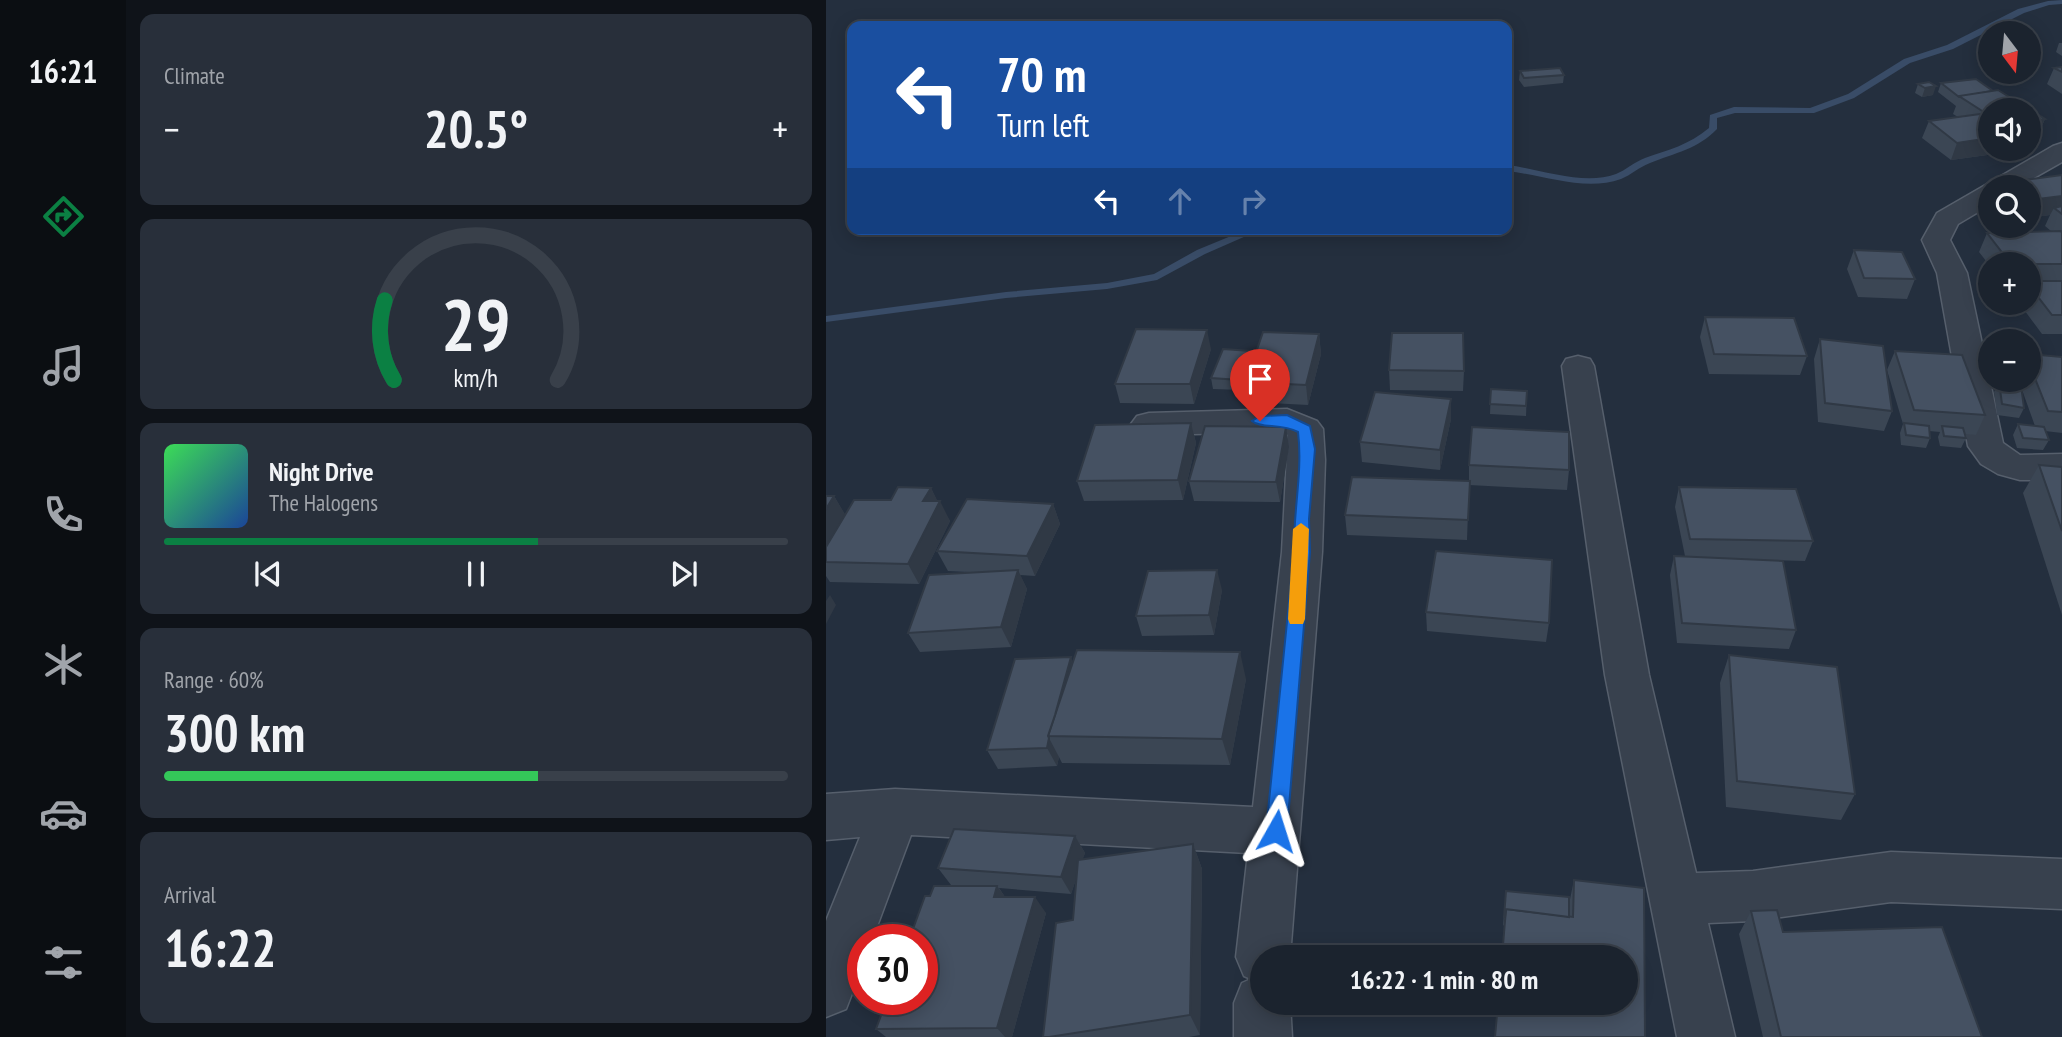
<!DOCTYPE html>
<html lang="en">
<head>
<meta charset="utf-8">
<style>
  :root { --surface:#1b232e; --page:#282f3a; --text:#f1f3f6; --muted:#a0a4aa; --line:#39404a; --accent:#0b8043 }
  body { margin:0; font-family:"PT Sans Narrow",sans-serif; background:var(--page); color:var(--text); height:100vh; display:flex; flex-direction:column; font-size:26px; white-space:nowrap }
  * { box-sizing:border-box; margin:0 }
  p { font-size:23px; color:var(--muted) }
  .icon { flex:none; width:38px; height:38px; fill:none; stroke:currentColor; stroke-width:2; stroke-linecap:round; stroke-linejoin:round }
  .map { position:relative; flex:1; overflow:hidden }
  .sheet { display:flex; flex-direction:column; gap:14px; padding:14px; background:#0f1319; width:700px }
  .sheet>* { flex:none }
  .hud { position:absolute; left:21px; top:21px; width:665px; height:214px; border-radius:14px; box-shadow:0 4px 18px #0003,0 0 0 2px var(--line); background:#1a4fa0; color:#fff; overflow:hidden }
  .needle { width:46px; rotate:164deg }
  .fabs { position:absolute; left:1152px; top:21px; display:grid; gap:14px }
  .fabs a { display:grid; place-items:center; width:63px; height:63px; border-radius:50%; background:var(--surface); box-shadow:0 4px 18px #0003,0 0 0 2px var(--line); font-size:35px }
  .speed { position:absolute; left:21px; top:924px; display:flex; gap:14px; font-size:35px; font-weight:700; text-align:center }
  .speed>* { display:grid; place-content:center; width:91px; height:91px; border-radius:50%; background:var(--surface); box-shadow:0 4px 18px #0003,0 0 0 2px var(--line); line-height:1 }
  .speed .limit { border:10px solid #d22; background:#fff; color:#111 }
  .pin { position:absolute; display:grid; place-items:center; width:60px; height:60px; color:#fff; margin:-72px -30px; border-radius:50% 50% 50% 0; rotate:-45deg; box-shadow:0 0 7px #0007 }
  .pin .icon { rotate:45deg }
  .me { position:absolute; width:77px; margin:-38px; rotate:6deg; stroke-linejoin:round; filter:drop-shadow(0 0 5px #0008) }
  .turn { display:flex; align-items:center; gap:24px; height:147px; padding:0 35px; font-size:32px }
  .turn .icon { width:91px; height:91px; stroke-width:2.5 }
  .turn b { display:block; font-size:49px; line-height:60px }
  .lanes { display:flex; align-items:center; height:66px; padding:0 35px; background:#0003; justify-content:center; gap:35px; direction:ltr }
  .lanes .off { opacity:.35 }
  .big { font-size:52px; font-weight:700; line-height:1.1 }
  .sheet .widget { flex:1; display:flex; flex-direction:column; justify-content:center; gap:10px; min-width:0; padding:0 24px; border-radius:14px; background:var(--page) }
  .sheet .dial { align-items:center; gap:0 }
  .dial svg { height:182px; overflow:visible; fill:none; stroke:var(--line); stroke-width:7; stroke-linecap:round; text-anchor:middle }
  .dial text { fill:var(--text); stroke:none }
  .song { display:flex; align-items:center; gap:21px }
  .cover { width:84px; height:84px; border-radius:10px; background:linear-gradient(135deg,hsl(130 70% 55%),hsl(220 70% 35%)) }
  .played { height:7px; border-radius:4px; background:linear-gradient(90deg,var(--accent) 60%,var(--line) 60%) }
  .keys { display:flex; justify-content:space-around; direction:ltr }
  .heat { display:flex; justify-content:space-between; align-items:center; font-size:38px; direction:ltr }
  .charge { height:10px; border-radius:5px; background:linear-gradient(90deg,#34c759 60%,var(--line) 0) }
  .trip { position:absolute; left:424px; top:945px; width:388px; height:70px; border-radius:35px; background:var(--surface); box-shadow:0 4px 18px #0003,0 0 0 2px var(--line); font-weight:700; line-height:70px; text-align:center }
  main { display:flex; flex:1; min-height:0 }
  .tab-bar { display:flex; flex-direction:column; width:126px; justify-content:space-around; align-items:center; background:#0b0e12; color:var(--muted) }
  .tab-bar .icon { width:49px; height:49px }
  .tab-bar .selected { color:var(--accent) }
  .tab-bar b { font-size:32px; color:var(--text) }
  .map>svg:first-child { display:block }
</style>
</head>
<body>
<main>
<nav class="tab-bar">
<b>16:21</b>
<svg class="icon selected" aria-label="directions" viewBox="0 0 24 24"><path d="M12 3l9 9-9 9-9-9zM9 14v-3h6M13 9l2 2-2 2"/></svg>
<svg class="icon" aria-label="music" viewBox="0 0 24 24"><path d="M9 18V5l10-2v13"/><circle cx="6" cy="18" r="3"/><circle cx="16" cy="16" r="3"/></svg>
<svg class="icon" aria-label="phone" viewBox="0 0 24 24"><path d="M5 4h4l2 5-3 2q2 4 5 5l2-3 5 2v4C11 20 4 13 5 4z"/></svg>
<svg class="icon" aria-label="climate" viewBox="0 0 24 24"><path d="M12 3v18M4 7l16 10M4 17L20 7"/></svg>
<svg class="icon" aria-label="car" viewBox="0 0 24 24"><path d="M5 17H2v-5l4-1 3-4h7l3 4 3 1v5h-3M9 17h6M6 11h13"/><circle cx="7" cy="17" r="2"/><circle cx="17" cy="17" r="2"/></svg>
<svg class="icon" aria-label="filters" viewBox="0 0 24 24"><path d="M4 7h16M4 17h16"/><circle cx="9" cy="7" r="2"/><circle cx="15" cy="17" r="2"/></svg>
</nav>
<section class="sheet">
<div class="widget"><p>Climate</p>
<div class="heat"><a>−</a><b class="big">20.5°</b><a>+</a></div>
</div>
<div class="widget dial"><svg viewBox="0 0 100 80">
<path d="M14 69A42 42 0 1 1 86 69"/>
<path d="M14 69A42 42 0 0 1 10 34" stroke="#0b8043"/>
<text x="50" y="56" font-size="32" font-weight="700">29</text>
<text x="50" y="72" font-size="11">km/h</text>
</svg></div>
<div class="widget">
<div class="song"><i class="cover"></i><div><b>Night Drive</b><p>The Halogens</p></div></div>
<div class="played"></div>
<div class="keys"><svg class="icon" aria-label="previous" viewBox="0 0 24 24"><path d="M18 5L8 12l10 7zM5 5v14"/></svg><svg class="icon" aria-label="pause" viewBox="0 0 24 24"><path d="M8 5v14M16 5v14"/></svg><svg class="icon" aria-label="next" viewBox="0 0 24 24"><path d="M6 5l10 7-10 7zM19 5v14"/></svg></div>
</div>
<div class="widget"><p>Range · 60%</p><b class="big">300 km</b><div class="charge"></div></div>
<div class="widget"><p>Arrival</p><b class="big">16:22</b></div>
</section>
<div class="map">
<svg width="1236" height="1037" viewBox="0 0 1236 1037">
  <rect width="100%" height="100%" fill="#242f3e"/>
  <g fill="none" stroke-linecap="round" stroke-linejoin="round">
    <!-- stream -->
    <g fill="#394c67" fill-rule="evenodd">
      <path d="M 1236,0 L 1236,4 L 1223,5 L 1198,13 L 1127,49 L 1084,63 L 1028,98 L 988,113 L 909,113 L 891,118 L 891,129 C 872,149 849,153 824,163 C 813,167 805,175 795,179 C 759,192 717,175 681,171 L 681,165 C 715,169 757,186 790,174 C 800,170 808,162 819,158 C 842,150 863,145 883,128 L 884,115 L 908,107 L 984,108 L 1022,94 L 1078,59 L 1121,45 L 1192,9 L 1222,1 Z"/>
      <polygon points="422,229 436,229 379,254 331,280 281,289 180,298 0,322 0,316 180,292 281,283 328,274 371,250"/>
    </g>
    <defs>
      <g id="street">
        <polygon points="1236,143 1236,162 1192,187 1164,187 1164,205 1132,224 1124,240 1141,273 1177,443 1194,455 1236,454 1236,480 1194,480 1172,474 1155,464 1142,446 1111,273 1096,240 1111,213 1227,146"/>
        <polygon points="752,356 764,359 768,366 823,675 870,873 927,871 1065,852 1236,859 1236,909 1065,902 927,921 882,923 909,1037 851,1037 779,675 736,366 740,359"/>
        <polygon points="461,409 491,421 497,429 499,460 496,552 464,957 436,957 436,1003 464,1003 466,1037 408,1037 408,1003 416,983 425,979 418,976 410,957 422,853 85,835 46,940 37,940 37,965 20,1009 0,1017 0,921 34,837 0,840 0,794 69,789 427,807 456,552 462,435 455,432 323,435 311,432 305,424 311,416 323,413"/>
      </g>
    </defs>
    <!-- street casing -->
    <use href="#street" stroke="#565f6c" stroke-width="3"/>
    <!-- street -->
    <use href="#street" fill="#38414e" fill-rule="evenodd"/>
  </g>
  <!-- wall -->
  <g fill="#3b4654">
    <polygon points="1233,43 1236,43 1236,56 1230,52"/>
    <polygon points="1236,67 1236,94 1221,84 1228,68"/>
    <polygon points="694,71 738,75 737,83 698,87 693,80"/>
    <polygon points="1103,82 1107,95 1096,97 1089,93 1092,84"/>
    <polygon points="1115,83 1167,91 1219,119 1211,137 1202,138 1202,110 1164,110 1164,149 1176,153 1125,160 1096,138 1103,121 1132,117 1127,114 1130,106 1112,92"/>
    <polygon points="1236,175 1236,334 1216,334 1193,303 1202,303 1202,264 1164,264 1164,266 1153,252 1161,233 1225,231 1219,226 1224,215 1202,218 1202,187 1180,187 1182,182"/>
    <polygon points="1028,250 1089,279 1081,299 1032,297 1021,269"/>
    <polygon points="879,317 981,356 974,375 883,374 874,337"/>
    <polygon points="493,334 495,354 482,405 424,402 420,382"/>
    <polygon points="994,339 1066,411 1058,431 992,422 988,359"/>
    <polygon points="385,349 368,404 294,403 289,384"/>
    <polygon points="425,351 427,361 416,390 387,389 385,378"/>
    <polygon points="1069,351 1159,415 1150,435 1139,434 1140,438 1135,448 1114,446 1112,437 1114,432 1103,431 1104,438 1100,448 1075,445 1074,433 1077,424 1061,370"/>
    <polygon points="1202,354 1236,357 1236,433 1219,431 1223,440 1217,450 1191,448 1187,435 1192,424 1209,426 1195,387 1198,408 1193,418 1171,415 1168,392 1173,382 1194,385 1192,380 1202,380"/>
    <polygon points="563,370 638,371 637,391 564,390"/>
    <polygon points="665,389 701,391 700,416 664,414"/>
    <polygon points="625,419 614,470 536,462 534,442"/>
    <polygon points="365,423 370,443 357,500 258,501 251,481"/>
    <polygon points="460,427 463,447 454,502 368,501 363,481"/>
    <polygon points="643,465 743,470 741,490 643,485 641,540 521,535 519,515 643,481"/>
    <polygon points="1213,465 1236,467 1236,615 1197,493"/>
    <polygon points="853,487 987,541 979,561 938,560 970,630 963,649 851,643 844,575 848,556 859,556 849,507"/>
    <polygon points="105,488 111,501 124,521 93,584 4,582 0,576 0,496 8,496 19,515"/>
    <polygon points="227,504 234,524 209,576 194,575 201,589 185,647 94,652 82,633 143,572 122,571 111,551"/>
    <polygon points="396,590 388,635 316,636 310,616"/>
    <polygon points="600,612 723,623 720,642 601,631"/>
    <polygon points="903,655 1029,794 1015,820 900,807 894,683"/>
    <polygon points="247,662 420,679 404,765 236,763 233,757 231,766 172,769 161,750"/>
    <polygon points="249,836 259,853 256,860 367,844 376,869 374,1035 363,1037 217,1037 247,920 251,876 245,894 173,888 179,897 220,913 186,1037 60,1037 50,1029 104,896 133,886 125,885 112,868"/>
    <polygon points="748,880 819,1037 677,925 680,891 743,904"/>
    <polygon points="925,911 957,932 1156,1037 937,1037 913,934"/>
  </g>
  <!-- shaded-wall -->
  <g fill="#303945">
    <polygon points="1110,86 1107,95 1096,97 1099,88"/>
    <polygon points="1219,119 1211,137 1202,138 1202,122"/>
    <polygon points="1164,138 1164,149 1178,149 1176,153 1125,160 1131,143"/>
    <polygon points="1236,196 1236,213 1228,208 1224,215 1202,218 1202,207 1205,200"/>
    <polygon points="381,330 385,349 368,404 364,384"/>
    <polygon points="493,334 495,354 482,405 480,385"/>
    <polygon points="425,351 427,361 416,390 414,380"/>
    <polygon points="625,399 625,419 614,470 614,450"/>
    <polygon points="365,423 370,443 357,500 352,480"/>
    <polygon points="460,427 463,447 454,502 450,482"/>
    <polygon points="105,488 113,504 114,501 124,521 93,584 82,564 97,501"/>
    <polygon points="8,496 20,516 0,551 0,509"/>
    <polygon points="227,504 234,524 209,576 201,556"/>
    <polygon points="192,570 201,589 185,647 175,627"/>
    <polygon points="391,570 396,590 388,635 383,615"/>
    <polygon points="4,595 10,605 0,624 0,601"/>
    <polygon points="414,652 420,679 404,765 396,739"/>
    <polygon points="245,657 253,676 224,736"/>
    <polygon points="223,738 233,757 231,766 221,748"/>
    <polygon points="249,836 259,853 245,894 235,877"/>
    <polygon points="367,844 376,869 374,1035 364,1015"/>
    <polygon points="171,886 183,902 168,897"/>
    <polygon points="209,897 220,913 186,1037 179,1037 171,1028"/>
  </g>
  <!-- building -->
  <g fill="#455162" stroke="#303945" stroke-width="2">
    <polygon points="1236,67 1236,72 1228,68"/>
    <polygon points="734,68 738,75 698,78 694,71"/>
    <polygon points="1150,79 1167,91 1133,97 1115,83"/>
    <polygon points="1103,82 1110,86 1099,88 1092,84"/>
    <polygon points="1172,90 1219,119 1202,122 1202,110 1164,110 1164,116 1133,96"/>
    <polygon points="1154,114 1164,121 1164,138 1131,143 1103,121"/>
    <polygon points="1236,175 1236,196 1205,200 1202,198 1202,187 1188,187 1182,182"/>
    <polygon points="1236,206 1236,214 1228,208"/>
    <polygon points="1235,231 1236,233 1236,264 1185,264 1161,233"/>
    <polygon points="1028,250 1076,252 1089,279 1038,278"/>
    <polygon points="1202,281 1236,281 1236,315 1226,315 1202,284"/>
    <polygon points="879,317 968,318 981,356 888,354"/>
    <polygon points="310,329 381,330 364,384 289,384"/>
    <polygon points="437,332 493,334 480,385 420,382"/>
    <polygon points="566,333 637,333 638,371 563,370"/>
    <polygon points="994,339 1057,346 1066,411 999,403"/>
    <polygon points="397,349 425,351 414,380 385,378"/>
    <polygon points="1069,351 1136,355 1159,415 1088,410"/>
    <polygon points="1202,354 1236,357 1236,412 1222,411 1202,361"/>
    <polygon points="1173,382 1195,385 1198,408 1176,404"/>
    <polygon points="665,389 701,391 700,406 664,404"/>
    <polygon points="549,392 625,399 614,450 534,442"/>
    <polygon points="365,423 352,480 251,481 269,425"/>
    <polygon points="1078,423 1103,426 1104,438 1080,435"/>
    <polygon points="1192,424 1218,427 1223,440 1197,438"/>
    <polygon points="379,426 460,427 450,482 363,481"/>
    <polygon points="1116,426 1137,428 1140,438 1118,436"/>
    <polygon points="646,427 743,432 743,470 643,465"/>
    <polygon points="1213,465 1236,467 1236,531"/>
    <polygon points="526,477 644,481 642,520 519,515"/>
    <polygon points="72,487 105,488 97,501 114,501 82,564 0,562 0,547 28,500 65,500"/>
    <polygon points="853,487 970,489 987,541 864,539"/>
    <polygon points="0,496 8,496 0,509"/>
    <polygon points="141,499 227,504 201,556 111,551"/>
    <polygon points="610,551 726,560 723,623 600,612"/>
    <polygon points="848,556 957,561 970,630 856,623"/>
    <polygon points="192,570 175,627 82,633 103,575"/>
    <polygon points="391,570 383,615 310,616 322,571"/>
    <polygon points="251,650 414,652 396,739 222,736"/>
    <polygon points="903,655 1011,667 1029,794 911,781"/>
    <polygon points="245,657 229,715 222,736 223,738 221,748 161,750 189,659"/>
    <polygon points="128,829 249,836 235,877 112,868"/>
    <polygon points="367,844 364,1015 223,1037 217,1037 230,923 247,920 252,860"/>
    <polygon points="748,880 818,888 819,1037 669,1037 672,1003 800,1003 800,957 676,957 680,909 747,917"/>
    <polygon points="108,886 171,886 168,897 209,897 171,1028 50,1029 61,999 96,999 96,940 83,940 99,896 104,896"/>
    <polygon points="680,891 743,897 743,917 680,909 679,917 678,917"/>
    <polygon points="951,910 957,932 1116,927 1156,1037 955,1037 925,911"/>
  </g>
  <!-- route -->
  <path fill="#1a73e8" stroke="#114b97" stroke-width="2" d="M 461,415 L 484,426 L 489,449 L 483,519 L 484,552 L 461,831 L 458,838 L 450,841 L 443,838 L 440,831 L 468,552 C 467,512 477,471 472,432 C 455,423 435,429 426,421 L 434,416 Z"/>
  <!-- slow -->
  <polygon fill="#f59e0b" points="475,523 483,529 479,619 477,624 464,624 462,619 467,529"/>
</svg>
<div class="fabs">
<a><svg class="needle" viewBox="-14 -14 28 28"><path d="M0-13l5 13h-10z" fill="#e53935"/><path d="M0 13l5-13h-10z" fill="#a0a4aa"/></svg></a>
<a><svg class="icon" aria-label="sound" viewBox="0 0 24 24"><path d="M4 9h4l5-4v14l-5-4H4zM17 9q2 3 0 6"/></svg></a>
<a><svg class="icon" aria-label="search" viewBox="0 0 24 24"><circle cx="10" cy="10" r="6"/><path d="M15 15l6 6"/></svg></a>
<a>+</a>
<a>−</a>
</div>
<div class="speed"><div class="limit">30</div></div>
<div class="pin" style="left:434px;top:421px;background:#d93025"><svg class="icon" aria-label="arrive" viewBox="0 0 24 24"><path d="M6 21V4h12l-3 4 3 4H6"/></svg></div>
<svg class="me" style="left:450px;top:831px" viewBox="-20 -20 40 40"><path d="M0-17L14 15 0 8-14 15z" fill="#1a73e8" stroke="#fff" stroke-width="4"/></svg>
<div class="trip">16:22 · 1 min · 80 m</div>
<div class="hud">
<div class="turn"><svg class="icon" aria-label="left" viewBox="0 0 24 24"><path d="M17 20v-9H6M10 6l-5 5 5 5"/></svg><div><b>70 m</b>Turn left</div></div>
<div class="lanes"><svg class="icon" aria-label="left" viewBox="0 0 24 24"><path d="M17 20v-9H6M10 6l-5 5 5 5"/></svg><svg class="icon off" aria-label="ahead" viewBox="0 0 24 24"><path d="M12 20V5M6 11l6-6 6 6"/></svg><svg class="icon off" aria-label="right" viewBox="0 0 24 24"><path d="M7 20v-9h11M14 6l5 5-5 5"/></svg></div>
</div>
</div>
</main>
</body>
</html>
